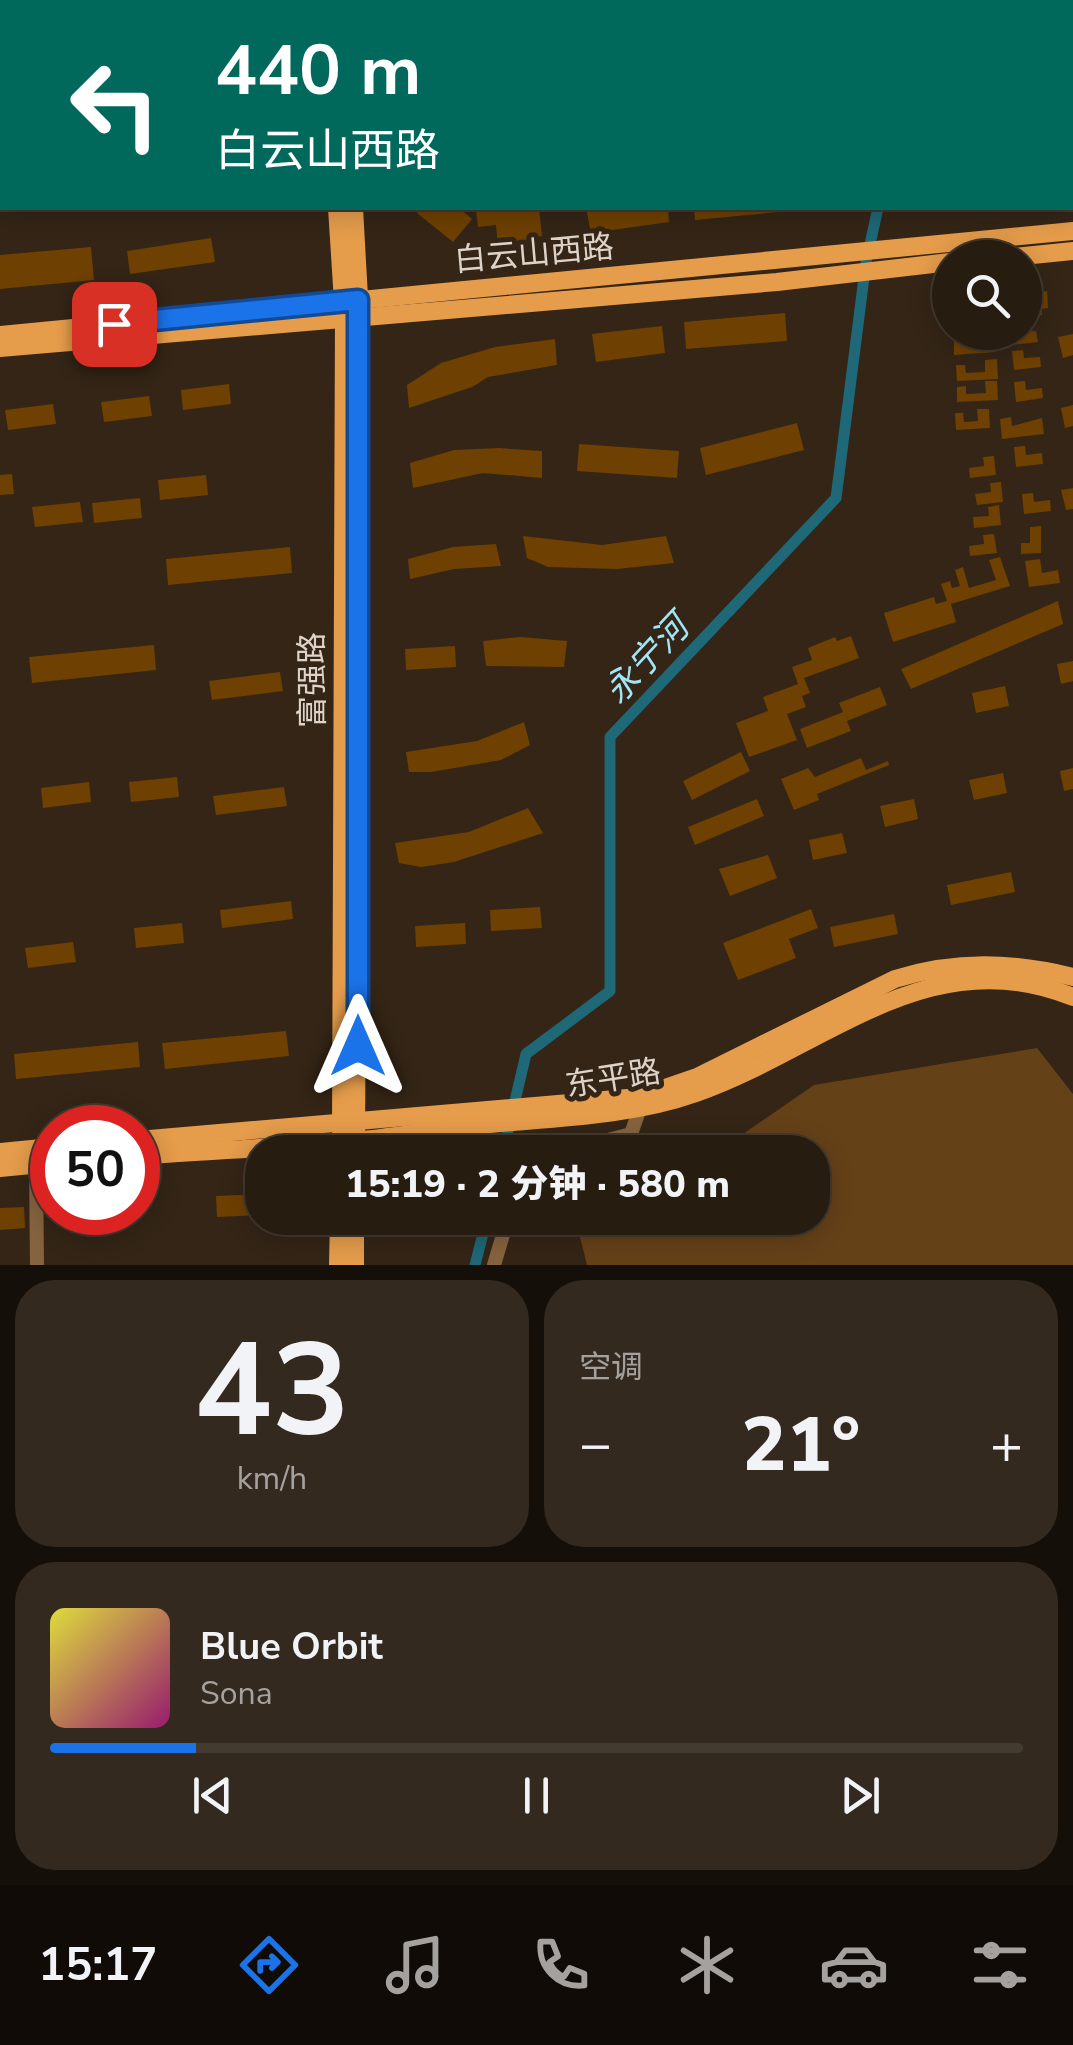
<!DOCTYPE html>
<html lang="zh">
<head>
<meta charset="utf-8">
<style>
  :root { --surface:#271c10; --page:#33291e; --text:#f1f3f6; --muted:#a4a19f; --line:#433a30; --accent:#1a73e8 }
  body { margin:0; font-family:"Nunito Sans","Noto Sans SC",sans-serif; background:var(--page); color:var(--text); height:100vh; display:flex; flex-direction:column; font-size:38px; white-space:nowrap }
  * { box-sizing:border-box; margin:0 }
  p { font-size:32px; color:var(--muted) }
  .icon { flex:none; width:55px; height:55px; fill:none; stroke:currentColor; stroke-width:2; stroke-linecap:round; stroke-linejoin:round }
  .map { position:relative; height:1265px; overflow:hidden }
  .details { display:flex; flex-direction:column; gap:15px; padding:15px; background:#150f09; flex:1 }
  .details>* { flex:none }
  .banner { position:absolute; left:0px; top:0px; width:1075px; height:210px; box-shadow:0 5px 25px #0003,0 0 0 2px var(--line); background:#00695c; color:#fff; overflow:hidden }
  .fabs { position:absolute; left:932px; top:240px; display:grid; gap:20px }
  .fabs a { display:grid; place-items:center; width:110px; height:110px; border-radius:50%; background:var(--surface); box-shadow:0 5px 25px #0003,0 0 0 2px var(--line); font-size:50px }
  .speed { position:absolute; left:30px; top:1105px; display:flex; gap:20px; font-size:50px; font-weight:700; text-align:center }
  .speed>* { display:grid; place-content:center; width:130px; height:130px; border-radius:50%; background:var(--surface); box-shadow:0 5px 25px #0003,0 0 0 2px var(--line); line-height:1 }
  .speed .limit { border:15px solid #d22; background:#fff; color:#111 }
  .pin { position:absolute; display:grid; place-items:center; width:85px; height:85px; color:#fff; margin:-42px; border-radius:20px; box-shadow:0 5px 15px #0006 }
  .me { position:absolute; width:110px; margin:-55px; rotate:0deg; stroke-linejoin:round; filter:drop-shadow(0 0 8px #0008) }
  .turn { display:flex; align-items:center; gap:35px; height:210px; padding:0 50px; font-size:45px }
  .turn .icon { width:130px; height:130px; stroke-width:2.5 }
  .turn b { display:block; font-size:70px; line-height:85px }
  .big { font-size:75px; font-weight:800; line-height:1.1 }
  .details .tile { flex:1; display:flex; flex-direction:column; justify-content:center; gap:15px; min-width:0; padding:0 35px; border-radius:40px; background:var(--page) }
  .details .dial { align-items:center; gap:0 }
  .dial b { font-size:130px; line-height:1 }
  .song { display:flex; align-items:center; gap:30px }
  .cover { width:120px; height:120px; border-radius:15px; background:linear-gradient(135deg,hsl(60 70% 55%),hsl(320 70% 35%)) }
  .played { height:10px; border-radius:5px; background:linear-gradient(90deg,var(--accent) 15%,var(--line) 15%) }
  .keys { display:flex; justify-content:space-around; direction:ltr }
  .heat { display:flex; justify-content:space-between; align-items:center; font-size:55px; direction:ltr }
  .details .tiles { flex:1; display:grid; gap:15px; grid-template-columns:1fr 1fr }
  .tile:last-child { grid-column:span 2 }
  .trip { position:absolute; left:245px; top:1135px; width:585px; height:100px; border-radius:40px; background:var(--surface); box-shadow:0 5px 25px #0003,0 0 0 2px var(--line); font-weight:800; line-height:100px; text-align:center }
  .menu { display:flex; height:160px; justify-content:space-around; align-items:center; background:#100b06; color:var(--muted) }
  .menu .icon { width:70px; height:70px }
  .menu .active { color:var(--accent) }
  .menu b { font-size:45px; color:var(--text) }
  .map>svg:first-child { display:block }
</style>
</head>
<body>
<div class="map">
<svg width="1073" height="1265" viewBox="0 0 1073 1265">
  <rect width="100%" height="100%" fill="#342516"/>
  <!-- green -->
  <polygon fill="#654118" points="1037,1048 1073,1094 1073,1265 587,1265 580,1237 616,1218 812,1218 812,1152 717,1152 814,1085"/>
  <g fill="none" stroke-linecap="round" stroke-linejoin="round">
    <!-- canal -->
    <g stroke="#1e6877" stroke-width="11">
      <polyline points="920,2 921,0"/>
      <polyline points="503,1152 526,1054 610,991 610,737 836,498 866,262 878,208"/>
      <polyline points="475,1265 487,1218"/>
    </g>
  </g>
  <!-- building -->
  <g fill="#6e4001">
    <polygon points="422,208 459,208 472,219 453,242 417,213"/>
    <polygon points="492,208 539,208 542,236 526,238 527,245 498,248 496,225 478,227 476,210"/>
    <polygon points="586,208 668,208 669,222 591,233"/>
    <polygon points="694,208 789,208 789,211 695,220"/>
    <polygon points="211,238 215,262 130,274 127,251"/>
    <polygon points="91,247 94,280 0,289 0,255"/>
    <polygon points="1047,291 1048,308 1042,309 1042,315 1025,317 1025,306 1034,306 1033,293"/>
    <polygon points="785,313 787,341 686,349 684,322"/>
    <polygon points="662,326 665,353 596,362 592,334"/>
    <polygon points="1036,331 1038,342 1011,345 1010,332"/>
    <polygon points="982,333 994,333 995,352 954,355 954,339 962,338 963,346 983,345"/>
    <polygon points="1073,334 1073,355 1063,358 1058,337"/>
    <polygon points="555,339 557,365 488,377 472,387 409,408 407,385 441,363 495,347"/>
    <polygon points="1023,350 1024,358 1040,357 1041,367 1014,370 1012,351"/>
    <polygon points="997,359 998,379 957,381 956,365 965,365 966,373 985,372 985,360"/>
    <polygon points="985,381 997,381 998,400 957,402 957,387 966,386 966,394 986,393"/>
    <polygon points="1025,381 1026,390 1042,388 1043,398 1016,402 1014,382"/>
    <polygon points="229,384 231,404 183,410 181,390"/>
    <polygon points="149,396 152,416 104,422 101,402"/>
    <polygon points="53,404 56,424 8,430 5,410"/>
    <polygon points="1073,405 1073,426 1065,428 1061,408"/>
    <polygon points="977,409 989,409 990,428 956,430 955,413 963,413 964,422 978,421"/>
    <polygon points="1011,417 1012,426 1042,418 1044,434 1002,439 1000,419"/>
    <polygon points="797,423 804,450 706,475 700,448"/>
    <polygon points="579,444 679,451 677,478 577,471"/>
    <polygon points="1025,446 1026,455 1042,453 1043,464 1016,467 1014,447"/>
    <polygon points="499,448 542,451 542,478 483,473 413,488 410,463 454,450"/>
    <polygon points="994,456 996,475 970,478 969,468 984,466 983,457"/>
    <polygon points="12,474 14,494 0,495 0,475"/>
    <polygon points="206,475 208,495 160,500 158,480"/>
    <polygon points="1001,482 1003,502 977,505 975,494 991,492 990,483"/>
    <polygon points="1073,488 1073,509 1066,510 1061,490"/>
    <polygon points="1033,493 1034,502 1050,500 1051,511 1024,514 1022,494"/>
    <polygon points="140,498 142,518 94,523 92,503"/>
    <polygon points="80,502 83,522 35,527 32,507"/>
    <polygon points="999,505 1001,525 974,528 973,517 989,516 988,507"/>
    <polygon points="1041,526 1041,553 1021,554 1021,543 1030,543 1030,527"/>
    <polygon points="994,534 997,553 970,556 969,546 984,544 983,535"/>
    <polygon points="523,536 602,545 666,536 674,563 617,569 548,567 527,558"/>
    <polygon points="496,544 501,566 454,569 410,579 408,559 453,547"/>
    <polygon points="290,547 292,573 168,585 166,559"/>
    <polygon points="1000,557 1010,586 951,604 956,622 893,642 884,613 934,597 936,604 947,601 941,584 950,581 952,588 960,586 955,570 963,567 969,588 996,580 989,560"/>
    <polygon points="1040,559 1042,573 1058,570 1060,583 1029,587 1025,561"/>
    <polygon points="1058,601 1063,624 911,689 901,669"/>
    <polygon points="851,636 859,658 804,678 810,693 802,696 806,707 787,714 797,740 749,757 736,723 768,711 763,697 798,684 792,667 812,660 808,648 835,637 837,641"/>
    <polygon points="520,637 567,641 564,667 486,666 483,641"/>
    <polygon points="154,645 156,670 32,683 29,657"/>
    <polygon points="455,646 456,667 406,670 405,649"/>
    <polygon points="1073,661 1073,681 1061,684 1057,664"/>
    <polygon points="280,672 283,691 212,700 209,681"/>
    <polygon points="1005,686 1009,706 976,713 972,693"/>
    <polygon points="880,687 887,705 847,721 851,731 807,748 800,729 843,712 839,703"/>
    <polygon points="524,722 530,745 501,760 431,772 409,772 406,752 477,741"/>
    <polygon points="741,752 750,771 692,800 683,781"/>
    <polygon points="861,758 866,770 888,761 889,765 817,794 819,800 794,810 781,779 808,768 815,777"/>
    <polygon points="1073,768 1073,789 1064,791 1060,771"/>
    <polygon points="1003,773 1007,793 974,800 969,780"/>
    <polygon points="177,777 179,797 131,802 129,782"/>
    <polygon points="89,782 91,802 43,808 41,788"/>
    <polygon points="284,787 287,806 216,815 213,796"/>
    <polygon points="757,799 764,816 695,845 688,827"/>
    <polygon points="914,799 918,819 885,827 880,806"/>
    <polygon points="528,808 543,833 454,862 421,867 399,863 395,843 469,832"/>
    <polygon points="842,833 847,853 813,860 809,840"/>
    <polygon points="768,855 777,878 730,896 719,869"/>
    <polygon points="1011,872 1015,892 951,905 947,885"/>
    <polygon points="291,901 293,919 222,928 220,910"/>
    <polygon points="540,907 542,928 491,931 490,910"/>
    <polygon points="811,909 818,928 789,939 796,958 738,980 723,943"/>
    <polygon points="894,914 898,934 834,947 830,927"/>
    <polygon points="182,923 184,943 136,948 134,928"/>
    <polygon points="465,923 466,944 416,947 415,926"/>
    <polygon points="73,942 76,962 28,968 25,948"/>
    <polygon points="286,1031 289,1056 165,1069 162,1043"/>
    <polygon points="138,1042 140,1067 16,1079 14,1054"/>
    <polygon points="262,1194 262,1215 217,1217 216,1196"/>
    <polygon points="24,1207 25,1228 0,1230 0,1208"/>
    <polygon points="65,1212 119,1212 120,1220 66,1223"/>
  </g>
  <g fill="none" stroke-linecap="round" stroke-linejoin="round">
    <!-- minor -->
    <g stroke="#86633f" stroke-width="14">
      <polyline points="562,1152 631,1134 640,1108"/>
      <polyline points="36,1164 37,1265"/>
      <polyline points="494,1265 508,1218"/>
    </g>
    <!-- major -->
    <g stroke="#e59c4b" stroke-width="18">
      <polyline points="323,0 323,2"/>
      <polyline points="342,0 343,2"/>
      <polyline points="337,208 344,317 341,1132"/>
      <polyline points="354,208 360,315 356,1152"/>
      <polyline points="1003,258 1073,251"/>
      <polyline points="0,335 1073,231"/>
      <polyline points="0,348 777,282 950,262"/>
      <path d="M 138,1140 L 639,1097 L 697,1077 L 895,979 C 956,960 1012,962 1073,977"/>
      <polyline points="0,1152 52,1147"/>
      <path d="M 138,1156 C 216,1150 295,1147 373,1139 C 408,1135 443,1129 479,1125 C 551,1118 628,1117 696,1093 C 824,1048 929,938 1073,997"/>
      <polyline points="0,1168 52,1163"/>
      <polyline points="338,1265 339,1218"/>
      <polyline points="355,1265 355,1218"/>
    </g>
  </g>
  <g fill="none" stroke-linecap="round" stroke-linejoin="round">
    <defs>
      <polyline id="route" points="114,324 358,300 358,1046"/>
    </defs>
    <!-- route casing -->
    <use href="#route" stroke="#114b97" stroke-width="25"/>
    <!-- route -->
    <use href="#route" stroke="#1a73e8" stroke-width="18"/>
  </g>
  <g text-anchor="middle" stroke-width="10" stroke-linejoin="round" paint-order="stroke">
    <!-- street labels -->
    <g font-size="32" fill="#ddd3c9" stroke="#342516">
      <text transform="translate(534 253) rotate(-5)" y="11">白云山西路</text>
      <text transform="translate(312 680) rotate(-90)" y="11">富强路</text>
      <text transform="translate(613 1078) rotate(-9)" y="11">东平路</text>
    </g>
    <!-- water labels -->
    <g font-size="35" font-style="italic" fill="#a0e6f7" stroke="#342516">
      <text transform="translate(646 659) rotate(-47)" y="12">永宁河</text>
    </g>
  </g>
</svg>
<div class="fabs">
<a><svg class="icon" aria-label="search" viewBox="0 0 24 24"><circle cx="10" cy="10" r="6"/><path d="M15 15l6 6"/></svg></a>
</div>
<div class="speed"><div class="limit">50</div></div>
<div class="pin" style="left:114px;top:324px;background:#d93025"><svg class="icon" aria-label="arrive" viewBox="0 0 24 24"><path d="M6 21V4h12l-3 4 3 4H6"/></svg></div>
<svg class="me" style="left:358px;top:1046px" viewBox="-20 -20 40 40"><path d="M0-17L14 15 0 8-14 15z" fill="#1a73e8" stroke="#fff" stroke-width="4"/></svg>
<div class="trip">15:19 · 2 分钟 · 580 m</div>
<div class="banner">
<div class="turn"><svg class="icon" aria-label="left" viewBox="0 0 24 24"><path d="M17 20v-9H6M10 6l-5 5 5 5"/></svg><div><b>440 m</b>白云山西路</div></div>
</div>
</div>
<section class="details">
<div class="tiles">
<div class="tile dial"><b>43</b><p>km/h</p></div>
<div class="tile"><p>空调</p>
<div class="heat"><a>−</a><b class="big">21°</b><a>+</a></div>
</div>
<div class="tile">
<div class="song"><i class="cover"></i><div><b>Blue Orbit</b><p>Sona</p></div></div>
<div class="played"></div>
<div class="keys"><svg class="icon" aria-label="previous" viewBox="0 0 24 24"><path d="M18 5L8 12l10 7zM5 5v14"/></svg><svg class="icon" aria-label="pause" viewBox="0 0 24 24"><path d="M8 5v14M16 5v14"/></svg><svg class="icon" aria-label="next" viewBox="0 0 24 24"><path d="M6 5l10 7-10 7zM19 5v14"/></svg></div>
</div>
</div>
</section>
<nav class="menu">
<b>15:17</b>
<svg class="icon active" aria-label="directions" viewBox="0 0 24 24"><path d="M12 3l9 9-9 9-9-9zM9 14v-3h6M13 9l2 2-2 2"/></svg>
<svg class="icon" aria-label="music" viewBox="0 0 24 24"><path d="M9 18V5l10-2v13"/><circle cx="6" cy="18" r="3"/><circle cx="16" cy="16" r="3"/></svg>
<svg class="icon" aria-label="phone" viewBox="0 0 24 24"><path d="M5 4h4l2 5-3 2q2 4 5 5l2-3 5 2v4C11 20 4 13 5 4z"/></svg>
<svg class="icon" aria-label="climate" viewBox="0 0 24 24"><path d="M12 3v18M4 7l16 10M4 17L20 7"/></svg>
<svg class="icon" aria-label="car" viewBox="0 0 24 24"><path d="M5 17H2v-5l4-1 3-4h7l3 4 3 1v5h-3M9 17h6M6 11h13"/><circle cx="7" cy="17" r="2"/><circle cx="17" cy="17" r="2"/></svg>
<svg class="icon" aria-label="filters" viewBox="0 0 24 24"><path d="M4 7h16M4 17h16"/><circle cx="9" cy="7" r="2"/><circle cx="15" cy="17" r="2"/></svg>
</nav>
</body>
</html>
